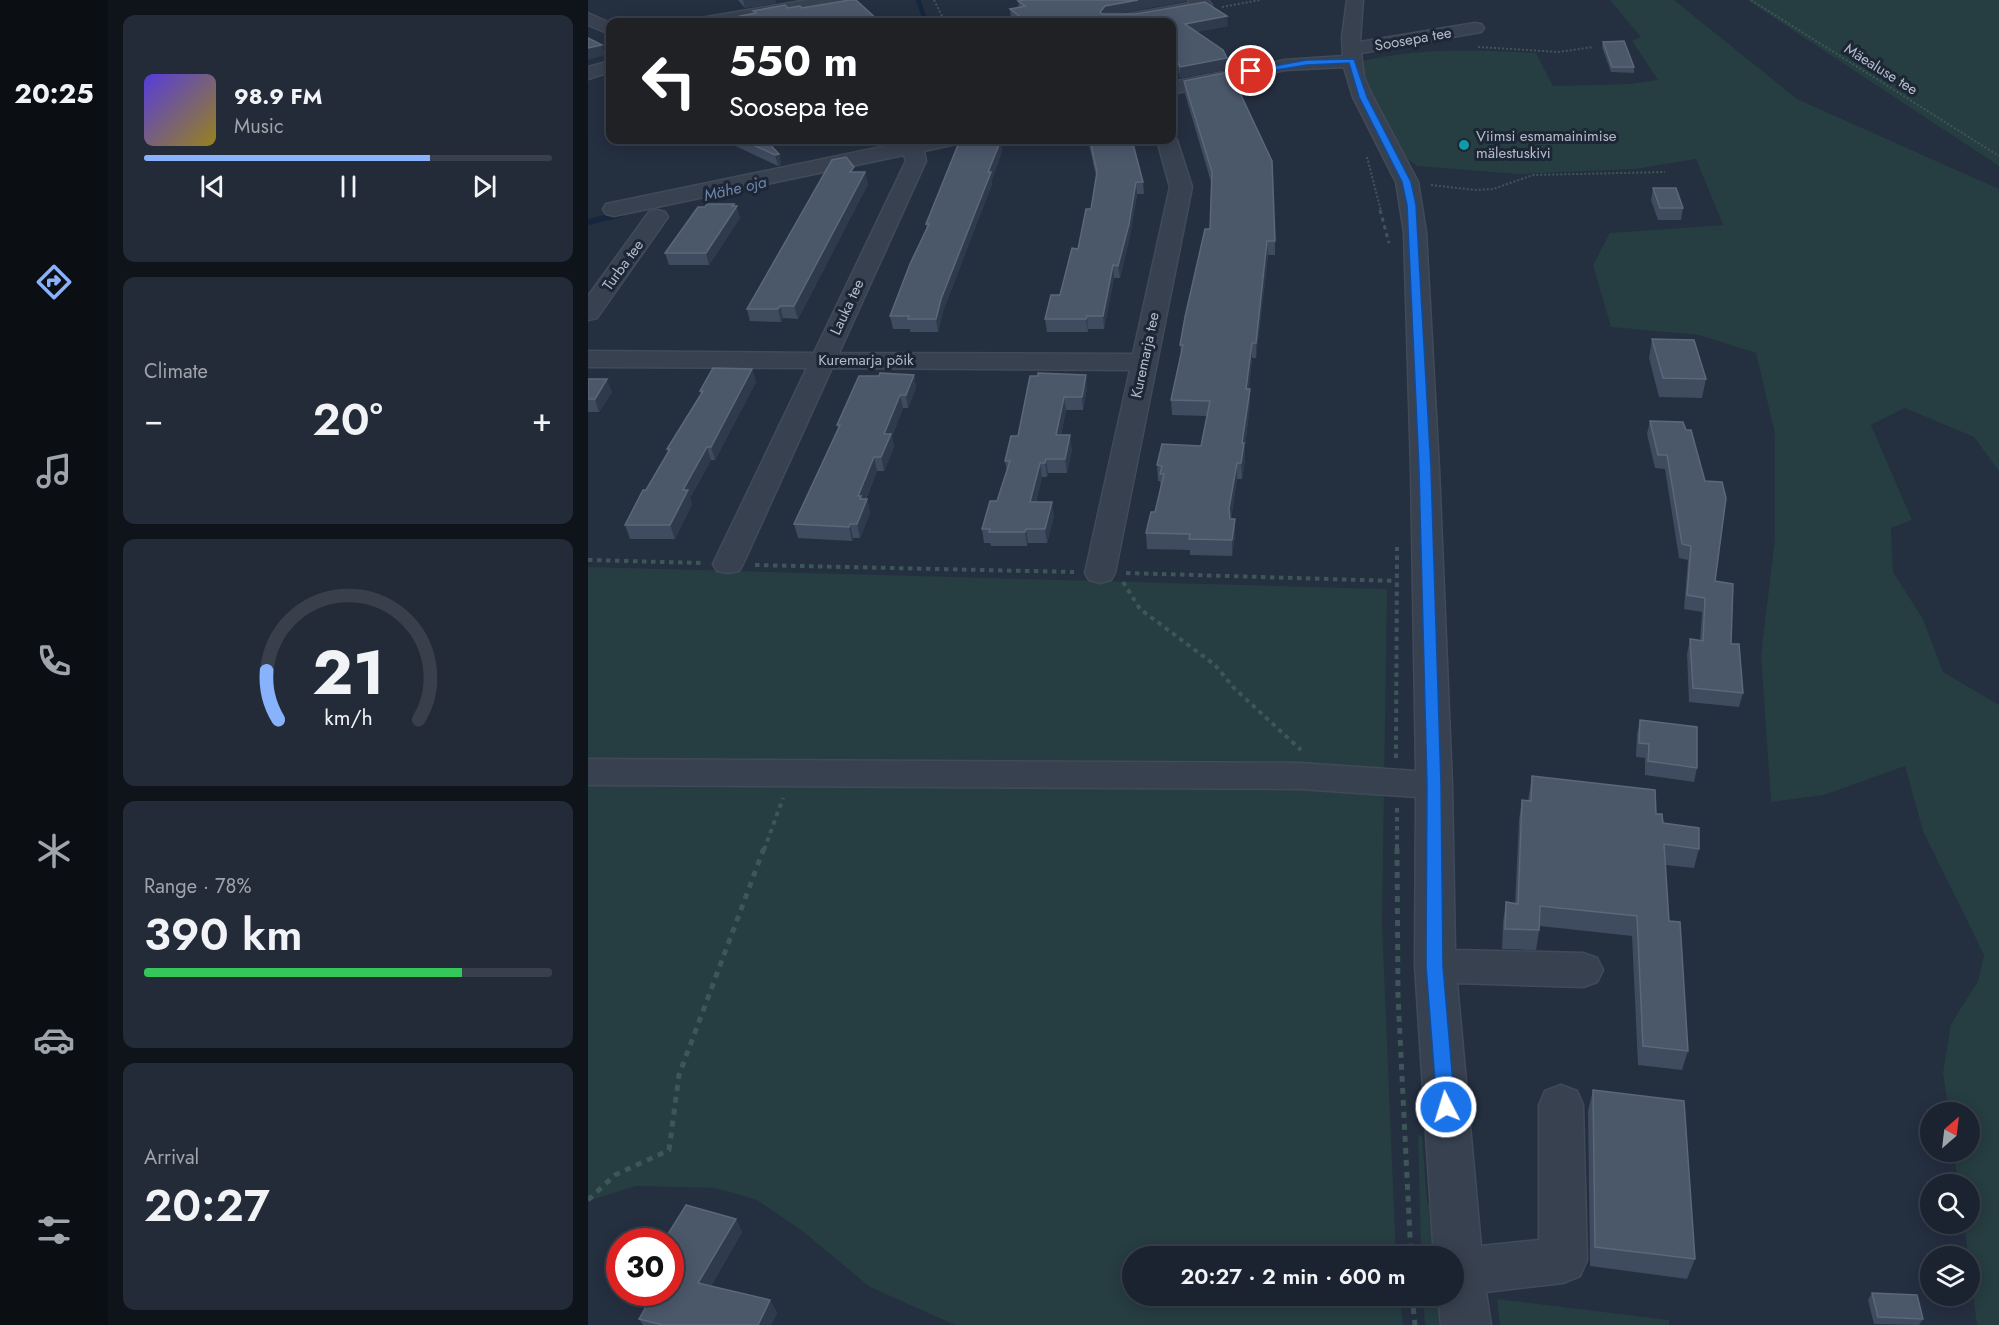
<!DOCTYPE html>
<html lang="en">
<head>
<meta charset="utf-8">
<style>
  :root { --surface:#1b2330; --page:#242b38; --text:#f1f3f6; --muted:#a0a4ab; --line:#39404c; --accent:#88b2fc }
  body { margin:0; font-family:Jost,sans-serif; background:var(--page); color:var(--text); height:100vh; display:flex; flex-direction:column; font-size:22px; white-space:nowrap }
  * { box-sizing:border-box; margin:0 }
  p { font-size:20px; color:var(--muted) }
  .icon { flex:none; width:33px; height:33px; fill:none; stroke:currentColor; stroke-width:2; stroke-linecap:round; stroke-linejoin:round }
  .map { position:relative; flex:1; overflow:hidden }
  .details { display:flex; flex-direction:column; gap:15px; padding:15px; background:#0f131a; width:480px }
  .details>* { flex:none }
  .banner { position:absolute; left:18px; top:18px; width:570px; height:126px; border-radius:12px; box-shadow:0 3px 15px #0003,0 0 0 2px var(--line); background:#202124; color:#fff; overflow:hidden }
  .needle { width:39px; rotate:28deg }
  .buttons { position:absolute; left:1332px; top:1102px; display:grid; gap:12px }
  .buttons a { display:grid; place-items:center; width:60px; height:60px; border-radius:50%; background:var(--surface); box-shadow:0 3px 15px #0003,0 0 0 2px var(--line); font-size:30px }
  .speed { position:absolute; left:18px; top:1228px; display:flex; gap:12px; font-size:30px; font-weight:700; text-align:center }
  .speed>* { display:grid; place-content:center; width:78px; height:78px; border-radius:50%; background:var(--surface); box-shadow:0 3px 15px #0003,0 0 0 2px var(--line); line-height:1 }
  .speed .limit { border:9px solid #d22; background:#fff; color:#111 }
  .pin { position:absolute; display:grid; place-items:center; width:51px; height:51px; color:#fff; margin:-26px; border:3px solid #fff; border-radius:50%; box-shadow:0 2px 6px #0007 }
  .me { position:absolute; width:66px; margin:-33px; rotate:355deg; stroke-linejoin:round; filter:drop-shadow(0 0 4px #0008) }
  .turn { display:flex; align-items:center; gap:21px; height:126px; padding:0 24px; font-size:27px }
  .turn .icon { width:78px; height:78px; stroke-width:2.5 }
  .turn b { display:block; font-size:42px; line-height:51px }
  .big { font-size:45px; font-weight:600; line-height:1.1 }
  .details .widget { flex:1; display:flex; flex-direction:column; justify-content:center; gap:9px; min-width:0; padding:0 21px; border-radius:12px; background:var(--page) }
  .details .dial { align-items:center; gap:0 }
  .dial svg { height:156px; overflow:visible; fill:none; stroke:var(--line); stroke-width:7; stroke-linecap:round; text-anchor:middle }
  .dial text { fill:var(--text); stroke:none }
  .song { display:flex; align-items:center; gap:18px }
  .cover { width:72px; height:72px; border-radius:9px; background:linear-gradient(135deg,hsl(250 70% 55%),hsl(50 70% 35%)) }
  .played { height:6px; border-radius:3px; background:linear-gradient(90deg,var(--accent) 70%,var(--line) 70%) }
  .keys { display:flex; justify-content:space-around; direction:ltr }
  .heat { display:flex; justify-content:space-between; align-items:center; font-size:33px; direction:ltr }
  .charge { height:9px; border-radius:4px; background:linear-gradient(90deg,#34c759 78%,var(--line) 0) }
  .trip { position:absolute; left:534px; top:1246px; width:342px; height:60px; border-radius:30px; background:var(--surface); box-shadow:0 3px 15px #0003,0 0 0 2px var(--line); font-weight:600; line-height:60px; text-align:center }
  main { display:flex; flex:1; min-height:0 }
  .menu { display:flex; flex-direction:column; width:108px; justify-content:space-around; align-items:center; background:#0b0e13; color:var(--muted) }
  .menu .icon { width:42px; height:42px }
  .menu .on { color:var(--accent) }
  .menu b { font-size:27px; color:var(--text) }
  .map>svg:first-child { display:block }
</style>
</head>
<body>
<main>
<nav class="menu">
<b>20:25</b>
<svg class="icon on" aria-label="directions" viewBox="0 0 24 24"><path d="M12 3l9 9-9 9-9-9zM9 14v-3h6M13 9l2 2-2 2"/></svg>
<svg class="icon" aria-label="music" viewBox="0 0 24 24"><path d="M9 18V5l10-2v13"/><circle cx="6" cy="18" r="3"/><circle cx="16" cy="16" r="3"/></svg>
<svg class="icon" aria-label="phone" viewBox="0 0 24 24"><path d="M5 4h4l2 5-3 2q2 4 5 5l2-3 5 2v4C11 20 4 13 5 4z"/></svg>
<svg class="icon" aria-label="climate" viewBox="0 0 24 24"><path d="M12 3v18M4 7l16 10M4 17L20 7"/></svg>
<svg class="icon" aria-label="car" viewBox="0 0 24 24"><path d="M5 17H2v-5l4-1 3-4h7l3 4 3 1v5h-3M9 17h6M6 11h13"/><circle cx="7" cy="17" r="2"/><circle cx="17" cy="17" r="2"/></svg>
<svg class="icon" aria-label="filters" viewBox="0 0 24 24"><path d="M4 7h16M4 17h16"/><circle cx="9" cy="7" r="2"/><circle cx="15" cy="17" r="2"/></svg>
</nav>
<section class="details">
<div class="widget">
<div class="song"><i class="cover"></i><div><b>98.9 FM</b><p>Music</p></div></div>
<div class="played"></div>
<div class="keys"><svg class="icon" aria-label="previous" viewBox="0 0 24 24"><path d="M18 5L8 12l10 7zM5 5v14"/></svg><svg class="icon" aria-label="pause" viewBox="0 0 24 24"><path d="M8 5v14M16 5v14"/></svg><svg class="icon" aria-label="next" viewBox="0 0 24 24"><path d="M6 5l10 7-10 7zM19 5v14"/></svg></div>
</div>
<div class="widget"><p>Climate</p>
<div class="heat"><a>−</a><b class="big">20°</b><a>+</a></div>
</div>
<div class="widget dial"><svg viewBox="0 0 100 80">
<path d="M14 69A42 42 0 1 1 86 69"/>
<path d="M14 69A42 42 0 0 1 8 44" stroke="#88b2fc"/>
<text x="50" y="56" font-size="32" font-weight="700">21</text>
<text x="50" y="72" font-size="11">km/h</text>
</svg></div>
<div class="widget"><p>Range · 78%</p><b class="big">390 km</b><div class="charge"></div></div>
<div class="widget"><p>Arrival</p><b class="big">20:27</b></div>
</section>
<div class="map">
<svg width="1411" height="1325" viewBox="0 0 1411 1325">
  <rect width="100%" height="100%" fill="#242f40"/>
  <!-- green -->
  <g fill="#263d41">
    <path d="M 1022,0 L 1086,0 L 1209,99 L 1411,189 L 1411,471 L 1386,437 L 1317,408 L 1283,425 L 1324,520 L 1303,528 L 1305,572 L 1335,619 L 1355,672 L 1411,705 L 1411,1325 L 1389,1325 L 1376,1224 L 1382,1224 L 1382,1185 L 1370,1185 L 1366,1152 L 1382,1152 L 1382,1113 L 1361,1113 L 1355,1073 L 1363,1024 L 1390,981 L 1396,955 L 1335,831 L 1317,766 L 1236,795 L 1183,802 L 1173,655 L 1187,538 L 1187,434 L 1168,353 L 1111,335 L 1023,327 L 1005,265 L 1022,233 L 1135,225 L 1108,159 L 1047,169 L 930,174 L 829,166 L 817,157 L 786,96 L 771,62 C 830,47 888,50 948,53 L 965,86 L 1040,84 L 1070,80 L 1044,41 L 1053,37 Z"/>
    <polygon points="1159,0 1411,0 1411,166"/>
    <polygon points="0,567 799,589 794,923 808,1257 544,1257 544,1296 812,1296 815,1325 367,1325 282,1287 213,1230 169,1200 127,1188 48,1186 0,1201"/>
    <polygon points="830,1135 834,1136 839,1201 844,1211 848,1257 833,1257"/>
    <polygon points="835,1296 851,1296 853,1325 837,1325"/>
    <polygon points="909,1299 1081,1320 1081,1325 912,1325"/>
  </g>
  <g fill="none" stroke-linecap="round" stroke-linejoin="round">
    <!-- stream-far1 -->
    <polyline stroke="#16263e" stroke-width="4.5" points="330,0 338,22"/>
    <!-- stream -->
    <polyline stroke="#16263e" stroke-width="6" points="0,222 33,214"/>
    <defs>
      <g id="minor">
        <polygon points="219,0 256,0 248,5 146,22 110,22 113,18 119,17"/>
        <polygon points="600,0 620,0 624,5 616,10 549,22 515,22 518,18 524,17 602,3"/>
        <polygon points="759,0 775,0 772,42 887,23 893,24 896,28 893,32 887,33 773,53 776,77 785,97 830,182 838,232 851,469 864,785 867,950 995,953 1009,958 1015,970 1009,982 995,987 869,983 893,1246 951,1240 951,1105 957,1091 973,1085 989,1091 995,1105 999,1260 992,1276 975,1283 898,1292 903,1325 853,1325 850,1296 866,1296 866,1257 846,1257 827,966 828,797 712,789 0,785 0,759 712,763 828,771 823,469 816,232 808,182 765,97 756,67 697,70 584,94 584,82 697,60 755,56 754,37"/>
        <polygon points="0,13 22,23 22,34 0,25"/>
        <polygon points="22,61 22,72 0,79 0,67"/>
        <polygon points="584,135 589,140 604,187 527,573 523,580 512,583 501,580 497,573 542,370 244,368 155,564 151,571 140,573 129,571 125,564 219,368 0,367 0,351 226,353 318,161 316,155 26,216 18,214 15,209 18,204 303,145 333,140 371,140 368,144 336,151 338,161 251,353 545,354 582,187 569,140 584,140"/>
        <polygon points="69,210 77,212 80,217 9,318 0,320 0,296 61,212"/>
      </g>
    </defs>
    <!-- minor casing -->
    <use href="#minor" stroke="#414a59" stroke-width="3"/>
    <!-- path-far3 -->
    <g stroke="#3f5659" stroke-width="2" stroke-dasharray="2 2" stroke-linecap="butt">
      <polyline points="346,0 357,22"/>
      <polyline points="1163,0 1411,156"/>
      <polyline points="634,7 672,0"/>
      <polyline points="890,47 971,52 1005,47"/>
      <polyline points="779,157 793,211"/>
      <polyline points="843,185 887,190 905,189 945,175 1077,172"/>
    </g>
    <!-- path-far2 -->
    <polyline stroke="#3f5659" stroke-width="3" stroke-dasharray="4 4" stroke-linecap="butt" points="792,210 801,243"/>
    <!-- path-far1 -->
    <g stroke="#3f5659" stroke-width="4" stroke-dasharray="4.5 4.5" stroke-linecap="butt">
      <polyline points="0,560 114,563"/>
      <polyline points="167,565 486,572"/>
      <polyline points="538,573 808,581"/>
      <polyline points="535,582 552,609 627,665 646,688 713,750"/>
      <polyline points="808,758 809,547"/>
      <polyline points="809,808 809,850"/>
      <polyline points="176,850 195,798"/>
    </g>
    <!-- path -->
    <g stroke="#3f5659" stroke-width="5" stroke-dasharray="6 6" stroke-linecap="butt">
      <polyline points="809,848 810,996 823,1257"/>
      <polyline points="0,1200 27,1175 81,1150 91,1075 176,848"/>
      <polyline points="824,1296 827,1325"/>
    </g>
    <!-- minor -->
    <use href="#minor" fill="#384150" fill-rule="evenodd"/>
  </g>
  <!-- wall -->
  <g fill="#3f4b5e">
    <polygon points="150,0 187,0 188,3 157,8"/>
    <polygon points="430,1 598,1 527,14 640,26 608,32 639,58 639,69 592,78 584,22 428,22 423,19 422,9 431,7"/>
    <polygon points="1015,42 1046,67 1046,73 1023,72 1014,47"/>
    <polygon points="596,81 687,241 687,255 680,255 668,358 664,358 661,389 662,404 657,446 657,459 654,479 649,479 643,519 647,535 644,556 602,555 602,550 559,549 558,533 567,512 573,488 572,481 570,481 569,465 613,446 619,416 584,415 583,400 593,355 592,345 622,229 623,182 597,94"/>
    <polygon points="135,140 178,140 191,154 193,165 190,166"/>
    <polygon points="500,140 544,140 555,182 556,194 549,194 542,236 532,278 526,278 516,329 500,329 500,332 459,332 457,319 472,295 490,249 503,209 508,176"/>
    <polygon points="414,151 404,179 404,184 355,311 350,332 322,332 322,329 305,329 302,316 339,229 338,224"/>
    <polygon points="267,172 277,172 280,184 210,319 195,318 193,322 162,321 159,309"/>
    <polygon points="1065,188 1095,208 1093,220 1070,220 1063,200"/>
    <polygon points="146,204 152,218 121,265 81,265 77,253"/>
    <polygon points="1064,339 1118,379 1114,398 1071,397 1061,358"/>
    <polygon points="164,369 168,382 127,460 123,460 102,498 104,504 87,539 42,539 37,525 80,453 79,449 113,395 112,391"/>
    <polygon points="326,375 328,388 320,408 315,408 304,436 306,447 296,471 289,471 278,499 279,499 282,513 272,538 265,538 264,541 210,538 206,524 250,428 249,425 291,376"/>
    <polygon points="442,376 499,388 495,410 478,410 473,435 484,449 479,473 460,473 459,477 454,477 448,502 466,516 459,543 440,543 439,546 403,546 402,543 396,543 394,529 409,501 419,471 417,461 430,436"/>
    <polygon points="0,379 24,392 11,412 0,412"/>
    <polygon points="1062,421 1095,422 1127,581 1155,693 1151,707 1101,702 1099,654 1102,639 1112,640 1114,612 1096,609 1100,560 1091,558 1077,469 1067,468 1059,434"/>
    <polygon points="1052,720 1109,768 1106,782 1057,775 1057,758 1048,757 1049,734"/>
    <polygon points="944,776 1068,814 1075,823 1111,849 1106,868 1077,865 1081,921 1100,1051 1094,1070 1050,1065 1044,936 952,926 948,950 914,949 915,922 918,902 927,904 931,820 934,800 940,801"/>
    <polygon points="1005,1090 1107,1259 1099,1279 1002,1266 1000,1111"/>
    <polygon points="148,1219 154,1232 123,1286 182,1300 189,1313 183,1325 55,1325 51,1319 84,1261 82,1261 82,1242"/>
    <polygon points="1284,1293 1335,1319 1331,1325 1286,1324 1280,1300"/>
  </g>
  <!-- shaded-wall -->
  <g fill="#2f3b4d">
    <polygon points="155,0 187,0 188,3 157,8"/>
    <polygon points="550,0 599,0 598,1 518,16 513,22 512,12 517,6"/>
    <polygon points="639,16 640,26 597,34 597,24"/>
    <polygon points="14,45 17,55 0,60 0,48"/>
    <polygon points="639,58 639,69 592,78 592,67"/>
    <polygon points="590,63 591,74 584,75 584,65"/>
    <polygon points="413,140 414,151 404,179 404,184 355,311 350,332 348,319 353,299"/>
    <polygon points="191,154 193,165 190,166 187,155"/>
    <polygon points="277,172 280,184 210,319 206,306"/>
    <polygon points="548,182 549,194 542,236 532,278 530,266"/>
    <polygon points="146,204 147,209 149,206 152,218 121,265 118,253"/>
    <polygon points="679,241 680,255 668,358 668,343"/>
    <polygon points="525,265 526,278 516,329 515,316"/>
    <polygon points="192,306 195,318 193,322 190,309"/>
    <polygon points="499,316 500,329 500,332 498,319"/>
    <polygon points="664,343 664,358 659,404 658,389"/>
    <polygon points="164,369 168,382 127,460 123,447"/>
    <polygon points="326,375 328,388 320,408 318,395"/>
    <polygon points="498,375 499,388 495,410 494,397"/>
    <polygon points="19,379 24,392 11,412 7,399"/>
    <polygon points="662,389 662,404 657,446 657,459 654,479 653,463 654,443"/>
    <polygon points="312,395 315,408 304,436 306,447 296,471 293,457 296,434"/>
    <polygon points="476,397 478,410 470,449 468,435"/>
    <polygon points="482,435 484,449 479,473 477,459"/>
    <polygon points="119,447 123,460 102,498 104,504 87,539 82,525 95,490"/>
    <polygon points="286,457 289,471 275,505 279,499 282,513 272,538 269,524 270,496"/>
    <polygon points="458,459 460,473 459,477 457,463"/>
    <polygon points="452,463 454,477 444,515 442,502"/>
    <polygon points="649,463 649,479 642,524 641,508"/>
    <polygon points="464,502 466,516 459,543 457,529"/>
    <polygon points="647,519 647,535 644,556 644,540"/>
    <polygon points="262,524 265,538 264,541 261,527"/>
    <polygon points="438,529 440,543 439,546 437,532"/>
    <polygon points="148,1219 154,1232 117,1296 110,1283"/>
    <polygon points="182,1300 189,1313 183,1325 170,1325"/>
  </g>
  <!-- building -->
  <g fill="#4b586a" stroke="#5c6779" stroke-width="1.5">
    <polygon points="262,0 268,0 292,22 157,22 152,16 168,13 165,11 197,5 200,8 212,6 214,8"/>
    <polygon points="436,0 550,0 517,6 512,12 514,14 548,14 617,2 639,16 597,24 635,50 639,58 592,67 590,63 584,65 584,22 439,22 422,9 437,6 430,1"/>
    <polygon points="0,38 14,45 0,48"/>
    <polygon points="1036,41 1046,67 1024,67 1015,42"/>
    <polygon points="645,71 653,95 684,161 687,241 679,241 668,343 664,343 658,389 662,389 654,443 656,443 653,463 649,463 641,508 642,519 647,519 644,540 601,539 602,534 558,533 563,512 567,512 576,474 572,474 574,466 569,465 574,444 613,446 622,401 583,400 595,345 592,345 597,317 617,229 622,229 624,172 596,81"/>
    <polygon points="155,140 178,140 191,154 187,155"/>
    <polygon points="372,140 413,140 400,172 403,172 353,299 348,319 320,319 321,316 302,316 322,264 341,224 338,224"/>
    <polygon points="502,140 544,140 555,182 548,182 541,224 530,266 525,265 515,316 499,316 498,319 457,319 463,295 472,295 484,248 490,249 498,209 503,209 509,172"/>
    <polygon points="258,157 266,167 262,172 277,172 206,306 192,306 190,309 159,309 244,160"/>
    <polygon points="1065,188 1088,188 1095,208 1072,208"/>
    <polygon points="119,204 146,204 144,206 149,206 118,253 77,253 110,207 117,207"/>
    <polygon points="1064,339 1106,340 1118,379 1075,378"/>
    <polygon points="125,368 164,369 123,447 119,447 95,490 100,490 82,525 37,525 55,490 58,490 82,449 79,449 115,391 112,391"/>
    <polygon points="292,373 326,375 318,395 312,395 296,434 303,434 293,457 286,457 270,496 273,496 272,499 279,499 269,524 262,524 261,527 206,524 252,425 249,425 271,376 291,376"/>
    <polygon points="450,373 498,375 494,397 476,397 468,435 482,435 477,459 458,459 457,463 452,463 442,502 464,502 457,529 438,529 437,532 401,532 402,529 394,529 402,501 409,501 422,461 417,461 423,436 430,436 442,376 450,376"/>
    <polygon points="0,379 19,379 7,399 0,399"/>
    <polygon points="1062,421 1095,422 1098,430 1103,430 1117,481 1134,482 1138,498 1127,581 1145,584 1143,644 1151,644 1155,693 1105,688 1102,639 1115,641 1117,598 1099,595 1103,546 1094,544 1079,455 1070,455"/>
    <polygon points="1052,720 1109,727 1109,768 1060,761 1061,744 1051,743"/>
    <polygon points="944,776 1067,790 1068,814 1074,814 1075,823 1111,828 1111,849 1076,844 1081,921 1092,922 1100,1051 1055,1046 1049,916 952,906 951,930 917,929 918,902 930,904 934,800 943,801"/>
    <polygon points="1005,1090 1096,1101 1107,1259 1007,1247"/>
    <polygon points="98,1205 148,1219 110,1283 182,1300 170,1325 75,1325 51,1319 66,1293 82,1293 82,1263 89,1252 82,1250 82,1242 75,1242"/>
    <polygon points="1284,1293 1329,1295 1335,1319 1290,1317"/>
  </g>
  <!-- route -->
  <polygon fill="#1a73e8" stroke="#114b97" stroke-width="1.5" points="766,59 779,97 823,182 828,205 843,469 853,785 855,966 867,1107 864,1113 858,1115 852,1113 849,1107 838,966 839,785 831,469 819,205 814,182 771,97 761,63 719,65 663,74 659,71 719,60"/>
  <!-- markers -->
  <circle fill="#0f9aa8" stroke="#1d2635" stroke-width="2" cx="876" cy="145" r="6"/>
  <g text-anchor="middle" stroke-width="6" stroke-linejoin="round" paint-order="stroke">
    <!-- far-street labels -->
    <g font-size="15" fill="#b4bcca" stroke="#1d2635">
      <text transform="translate(825 39) rotate(-10)" y="5">Soosepa tee</text>
      <text transform="translate(1293 69) rotate(32)" y="5">Mäealuse tee</text>
      <text transform="translate(35 265) rotate(-54)" y="5">Turba tee</text>
      <text transform="translate(259 307) rotate(-65)" y="5">Lauka tee</text>
      <text transform="translate(557 355) rotate(-78)" y="5">Kuremarja tee</text>
      <text x="278" y="365">Kuremarja põik</text>
    </g>
    <!-- far-poi labels -->
    <g font-size="15" fill="#b4bcca" stroke="#1d2635" text-anchor="start">
      <text x="888" y="141">Viimsi esmamainimise<tspan x="888" dy="17">mälestuskivi</tspan></text>
    </g>
    <!-- far-water labels -->
    <g font-size="16" font-style="italic" fill="#6c85ab" stroke="#1d2635">
      <text transform="translate(147 188) rotate(-13)" y="6">Mähe oja</text>
    </g>
  </g>
</svg>
<div class="buttons">
<a><svg class="needle" viewBox="-14 -14 28 28"><path d="M0-13l5 13h-10z" fill="#e53935"/><path d="M0 13l5-13h-10z" fill="#a0a4ab"/></svg></a>
<a><svg class="icon" aria-label="search" viewBox="0 0 24 24"><circle cx="10" cy="10" r="6"/><path d="M15 15l6 6"/></svg></a>
<a><svg class="icon" aria-label="layers" viewBox="0 0 24 24"><path d="M12 4l9 5-9 5-9-5zM3 14l9 5 9-5"/></svg></a>
</div>
<div class="speed"><div class="limit">30</div></div>
<div class="pin" style="left:663px;top:71px;background:#d93025"><svg class="icon" aria-label="arrive" viewBox="0 0 24 24"><path d="M6 21V4h12l-3 4 3 4H6"/></svg></div>
<svg class="me" style="left:858px;top:1107px" viewBox="-20 -20 40 40"><circle r="17" fill="#1a73e8" stroke="#fff" stroke-width="3"/><path d="M0-11L8 9 0 5-8 9z" fill="#fff"/></svg>
<div class="trip">20:27 · 2 min · 600 m</div>
<div class="banner">
<div class="turn"><svg class="icon" aria-label="left" viewBox="0 0 24 24"><path d="M17 20v-9H6M10 6l-5 5 5 5"/></svg><div><b>550 m</b>Soosepa tee</div></div>
</div>
</div>
</main>
</body>
</html>
